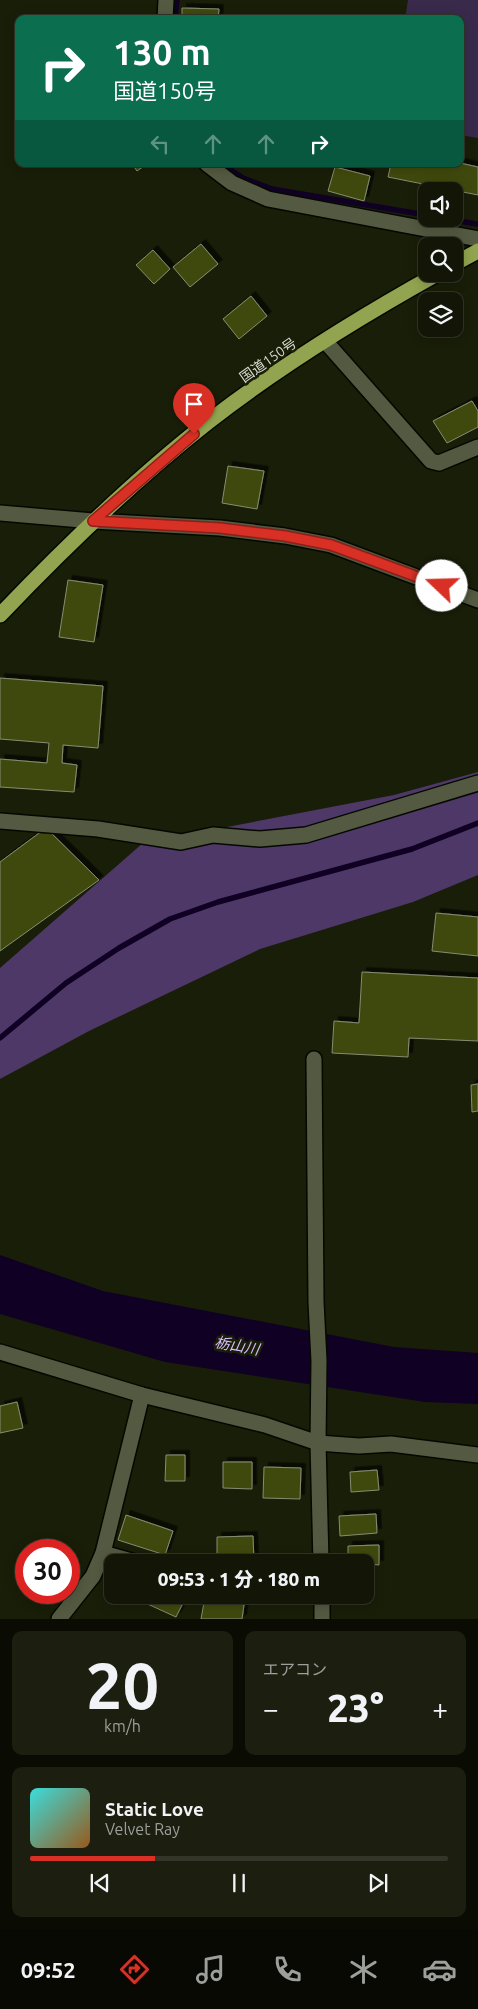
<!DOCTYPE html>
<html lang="ja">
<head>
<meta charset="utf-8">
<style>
  :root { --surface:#131606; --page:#1c1f10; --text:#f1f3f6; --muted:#9d9f9b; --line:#323528; --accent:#d93025 }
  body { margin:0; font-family:Ubuntu,"Noto Sans JP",sans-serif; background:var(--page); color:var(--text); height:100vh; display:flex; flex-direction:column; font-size:19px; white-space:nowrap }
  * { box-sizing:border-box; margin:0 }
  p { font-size:16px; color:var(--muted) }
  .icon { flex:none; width:28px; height:28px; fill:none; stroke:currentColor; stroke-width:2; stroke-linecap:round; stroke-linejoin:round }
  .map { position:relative; height:1619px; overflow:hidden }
  .side { display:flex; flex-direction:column; gap:12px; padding:12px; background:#0a0c03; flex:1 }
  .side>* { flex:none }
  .top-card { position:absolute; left:15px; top:15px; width:449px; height:152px; border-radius:10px; box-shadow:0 2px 12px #0003,0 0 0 1px var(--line); background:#0b6e4f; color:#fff; overflow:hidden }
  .controls { position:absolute; left:418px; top:182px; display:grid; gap:10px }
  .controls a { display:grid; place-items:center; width:45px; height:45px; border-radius:10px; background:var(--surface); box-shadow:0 2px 12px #0003,0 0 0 1px var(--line); font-size:25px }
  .speed { position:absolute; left:15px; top:1539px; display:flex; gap:10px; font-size:25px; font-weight:700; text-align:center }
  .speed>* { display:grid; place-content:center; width:65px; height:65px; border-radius:50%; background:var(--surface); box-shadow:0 2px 12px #0003,0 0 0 1px var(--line); line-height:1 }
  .speed .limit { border:8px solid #d22; background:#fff; color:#111 }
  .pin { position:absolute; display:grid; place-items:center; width:42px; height:42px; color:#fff; margin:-51px -21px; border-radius:50% 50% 50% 0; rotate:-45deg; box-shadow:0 0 5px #0007 }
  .pin .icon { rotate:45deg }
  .me { position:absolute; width:55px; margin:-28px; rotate:291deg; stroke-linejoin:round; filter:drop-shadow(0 0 4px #0008) }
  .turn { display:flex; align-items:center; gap:18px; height:105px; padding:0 15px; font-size:22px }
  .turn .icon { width:65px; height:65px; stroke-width:2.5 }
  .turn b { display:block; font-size:35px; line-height:42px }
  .lanes { display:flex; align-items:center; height:48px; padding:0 15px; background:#0003; justify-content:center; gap:25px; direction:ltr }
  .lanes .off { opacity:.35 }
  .big { font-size:38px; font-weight:800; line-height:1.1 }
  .side .card { flex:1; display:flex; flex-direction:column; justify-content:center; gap:8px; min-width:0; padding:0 18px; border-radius:10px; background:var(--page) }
  .side .dial { align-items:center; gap:0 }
  .dial b { font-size:65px; line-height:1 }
  .song { display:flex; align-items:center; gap:15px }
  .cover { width:60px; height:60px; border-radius:8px; background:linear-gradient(135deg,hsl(180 70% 55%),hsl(30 70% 35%)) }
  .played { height:5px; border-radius:2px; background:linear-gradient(90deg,var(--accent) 30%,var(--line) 30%) }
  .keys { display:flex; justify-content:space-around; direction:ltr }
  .heat { display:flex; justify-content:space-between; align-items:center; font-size:28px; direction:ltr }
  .side .tiles { flex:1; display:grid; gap:12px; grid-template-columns:1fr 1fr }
  .card:last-child { grid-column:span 2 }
  .trip { position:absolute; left:104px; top:1554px; width:270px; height:50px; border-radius:10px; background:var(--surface); box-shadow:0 2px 12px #0003,0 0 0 1px var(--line); font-weight:800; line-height:50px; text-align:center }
  .menu { display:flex; height:80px; justify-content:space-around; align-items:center; background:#080902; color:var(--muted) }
  .menu .icon { width:35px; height:35px }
  .menu .on { color:var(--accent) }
  .menu b { font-size:22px; color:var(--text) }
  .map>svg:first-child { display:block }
</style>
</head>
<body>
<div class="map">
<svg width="478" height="1619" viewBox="0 0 478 1619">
  <defs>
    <filter id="shadow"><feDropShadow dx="4.5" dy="-4.5" stdDeviation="0" flood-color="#0009"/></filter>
  </defs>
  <rect width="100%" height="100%" fill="#191e08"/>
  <!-- green -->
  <polygon fill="#392a4c" points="408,0 478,0 478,138 460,135 460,19 405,19"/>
  <!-- forest -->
  <polygon fill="#4e3868" points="478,772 478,875 413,902 260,949 89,1031 0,1079 0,968 143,843 394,795"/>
  <!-- water -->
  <polygon fill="#100023" points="0,1255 103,1291 394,1347 478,1353 478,1404 425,1402 165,1362 0,1314"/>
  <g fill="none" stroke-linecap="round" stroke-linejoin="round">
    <!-- stream -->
    <g stroke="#100023" stroke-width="5.5">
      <polyline points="175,19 177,0"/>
      <polyline points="222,164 243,178 272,189 426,215"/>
      <polyline points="446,219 477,224"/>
      <polyline points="0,1038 66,983 119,948 170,919 218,902 412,849 478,823"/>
    </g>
  </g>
  <!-- building -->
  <g fill="#3f4a0c" stroke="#868d72" filter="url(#shadow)">
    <polygon points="182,8 219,9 218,19 182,19"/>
    <polygon points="460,163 478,167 478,195 388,177 391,164"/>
    <polygon points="132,164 147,164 137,171"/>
    <polygon points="335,167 370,176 364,201 328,191"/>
    <polygon points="201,244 218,264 190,287 173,267"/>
    <polygon points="153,250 170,269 154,284 136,265"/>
    <polygon points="251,296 267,316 239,339 223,319"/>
    <polygon points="472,401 478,411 478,427 447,443 433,421"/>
    <polygon points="228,466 264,471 257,509 222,503"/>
    <polygon points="68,580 103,585 94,642 59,637"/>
    <polygon points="0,678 103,686 98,748 63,745 62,763 77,765 74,792 0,787 0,759 47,763 49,743 0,739"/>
    <polygon points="46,828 99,880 0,951 0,862"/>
    <polygon points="436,913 478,917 478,956 432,951"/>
    <polygon points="362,972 478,978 478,1041 409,1038 408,1057 332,1053 334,1021 359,1023"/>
    <polygon points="478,1084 478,1111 472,1112 471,1085"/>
    <polygon points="17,1402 23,1428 0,1433 0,1406"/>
    <polygon points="166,1455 185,1455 185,1481 165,1481"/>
    <polygon points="223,1462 252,1462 252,1489 223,1488"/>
    <polygon points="264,1467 301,1468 300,1499 263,1498"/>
    <polygon points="377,1470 379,1490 351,1492 350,1472"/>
    <polygon points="376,1514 377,1533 340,1536 339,1516"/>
    <polygon points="126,1515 173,1531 165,1555 118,1540"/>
    <polygon points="253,1536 254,1562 217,1562 217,1537"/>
    <polygon points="379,1545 379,1565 348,1562 348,1546"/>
    <polygon points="144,1595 187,1595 176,1617 141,1601"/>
    <polygon points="205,1597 244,1605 242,1619 201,1619"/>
  </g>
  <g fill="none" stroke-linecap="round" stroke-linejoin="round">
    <defs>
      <g id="minor">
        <polyline points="165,19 166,0"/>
        <polyline points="207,164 232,183 268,199 478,239"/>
        <polyline points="325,341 431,461 439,463 478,447"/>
        <polyline points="0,513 93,521 220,528 285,536 331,545 478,600"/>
        <polyline points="0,821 98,829 181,842 213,835 260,839 306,835 478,783"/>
        <polyline points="314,1059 316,1302 319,1361 318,1443 321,1562"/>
        <polyline points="0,1352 142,1395 265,1425 318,1443 359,1446 391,1444 478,1455"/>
        <polyline points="103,1553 135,1562"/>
        <polyline points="322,1595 322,1619"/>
        <polyline points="59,1619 93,1576 103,1553 142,1395"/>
      </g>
      <g id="highway">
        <polyline points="454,264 478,251"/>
        <path d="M 0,615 C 65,547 134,480 208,422 C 280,366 358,318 437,274"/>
      </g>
    </defs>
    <!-- minor casing -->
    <use href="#minor" stroke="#050800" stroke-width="18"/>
    <!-- highway casing -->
    <use href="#highway" stroke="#050800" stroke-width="18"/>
    <!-- minor -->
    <use href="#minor" stroke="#545a41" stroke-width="15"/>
    <!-- highway -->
    <use href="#highway" stroke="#92a44f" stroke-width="15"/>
  </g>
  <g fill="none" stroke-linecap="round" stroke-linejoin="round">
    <defs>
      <polyline id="route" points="194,434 93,521 220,528 285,536 331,545 442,586"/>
    </defs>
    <!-- route casing -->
    <use href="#route" stroke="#8d1f18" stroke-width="12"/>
    <!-- route -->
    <use href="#route" stroke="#d93025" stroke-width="9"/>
  </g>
  <g text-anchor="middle" stroke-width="5" stroke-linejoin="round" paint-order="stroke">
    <!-- street labels -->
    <g font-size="14" fill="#d8dcce" stroke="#191e08">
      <text transform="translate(268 360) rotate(-35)" y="5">国道150号</text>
    </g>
    <!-- water labels -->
    <g font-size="15" font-style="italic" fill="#d8bdfd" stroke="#191e08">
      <text transform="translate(237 1346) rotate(10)" y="5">栃山川</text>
    </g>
  </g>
</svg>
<div class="controls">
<a><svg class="icon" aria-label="sound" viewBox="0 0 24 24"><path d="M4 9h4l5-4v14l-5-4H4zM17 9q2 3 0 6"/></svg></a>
<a><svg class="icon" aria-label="search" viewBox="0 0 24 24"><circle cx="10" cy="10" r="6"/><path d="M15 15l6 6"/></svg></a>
<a><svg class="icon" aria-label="layers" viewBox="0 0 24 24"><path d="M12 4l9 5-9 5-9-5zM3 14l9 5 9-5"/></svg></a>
</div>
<div class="speed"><div class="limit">30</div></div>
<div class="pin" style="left:194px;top:434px;background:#d93025"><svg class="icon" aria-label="arrive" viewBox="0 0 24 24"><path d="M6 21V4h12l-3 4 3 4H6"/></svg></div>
<svg class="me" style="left:442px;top:586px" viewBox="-20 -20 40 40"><circle r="19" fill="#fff"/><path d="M0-13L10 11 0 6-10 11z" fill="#d93025"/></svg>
<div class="trip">09:53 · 1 分 · 180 m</div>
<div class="top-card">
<div class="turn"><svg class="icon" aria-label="right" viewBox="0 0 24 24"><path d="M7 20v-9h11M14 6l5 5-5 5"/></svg><div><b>130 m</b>国道150号</div></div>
<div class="lanes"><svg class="icon off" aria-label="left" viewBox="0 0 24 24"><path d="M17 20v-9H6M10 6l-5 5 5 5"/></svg><svg class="icon off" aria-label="ahead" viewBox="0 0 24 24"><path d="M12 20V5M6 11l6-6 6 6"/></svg><svg class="icon off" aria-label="ahead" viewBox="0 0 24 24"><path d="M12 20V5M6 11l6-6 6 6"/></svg><svg class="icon" aria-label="right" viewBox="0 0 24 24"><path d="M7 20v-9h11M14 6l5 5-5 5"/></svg></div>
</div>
</div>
<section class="side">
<div class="tiles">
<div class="card dial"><b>20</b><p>km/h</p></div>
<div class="card"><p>エアコン</p>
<div class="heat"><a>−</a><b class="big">23°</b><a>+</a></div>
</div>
<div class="card">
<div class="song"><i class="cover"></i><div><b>Static Love</b><p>Velvet Ray</p></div></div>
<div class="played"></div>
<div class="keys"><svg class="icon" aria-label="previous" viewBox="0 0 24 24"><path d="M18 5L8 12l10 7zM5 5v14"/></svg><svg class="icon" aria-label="pause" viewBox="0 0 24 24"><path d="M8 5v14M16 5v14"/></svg><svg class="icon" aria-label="next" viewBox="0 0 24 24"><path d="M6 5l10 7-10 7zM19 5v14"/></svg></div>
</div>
</div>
</section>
<nav class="menu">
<b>09:52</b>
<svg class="icon on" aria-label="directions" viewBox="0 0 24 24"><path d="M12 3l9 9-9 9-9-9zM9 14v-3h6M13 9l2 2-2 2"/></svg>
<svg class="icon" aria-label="music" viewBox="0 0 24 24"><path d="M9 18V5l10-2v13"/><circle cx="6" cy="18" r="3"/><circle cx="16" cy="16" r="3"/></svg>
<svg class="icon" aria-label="phone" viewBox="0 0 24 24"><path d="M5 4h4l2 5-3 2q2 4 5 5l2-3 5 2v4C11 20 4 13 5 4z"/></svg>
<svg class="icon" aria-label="climate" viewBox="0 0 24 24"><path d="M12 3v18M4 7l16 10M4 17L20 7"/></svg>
<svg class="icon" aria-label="car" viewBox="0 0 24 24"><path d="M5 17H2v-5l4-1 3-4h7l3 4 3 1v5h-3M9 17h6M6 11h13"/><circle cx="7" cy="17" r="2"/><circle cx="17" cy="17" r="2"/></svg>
</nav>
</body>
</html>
